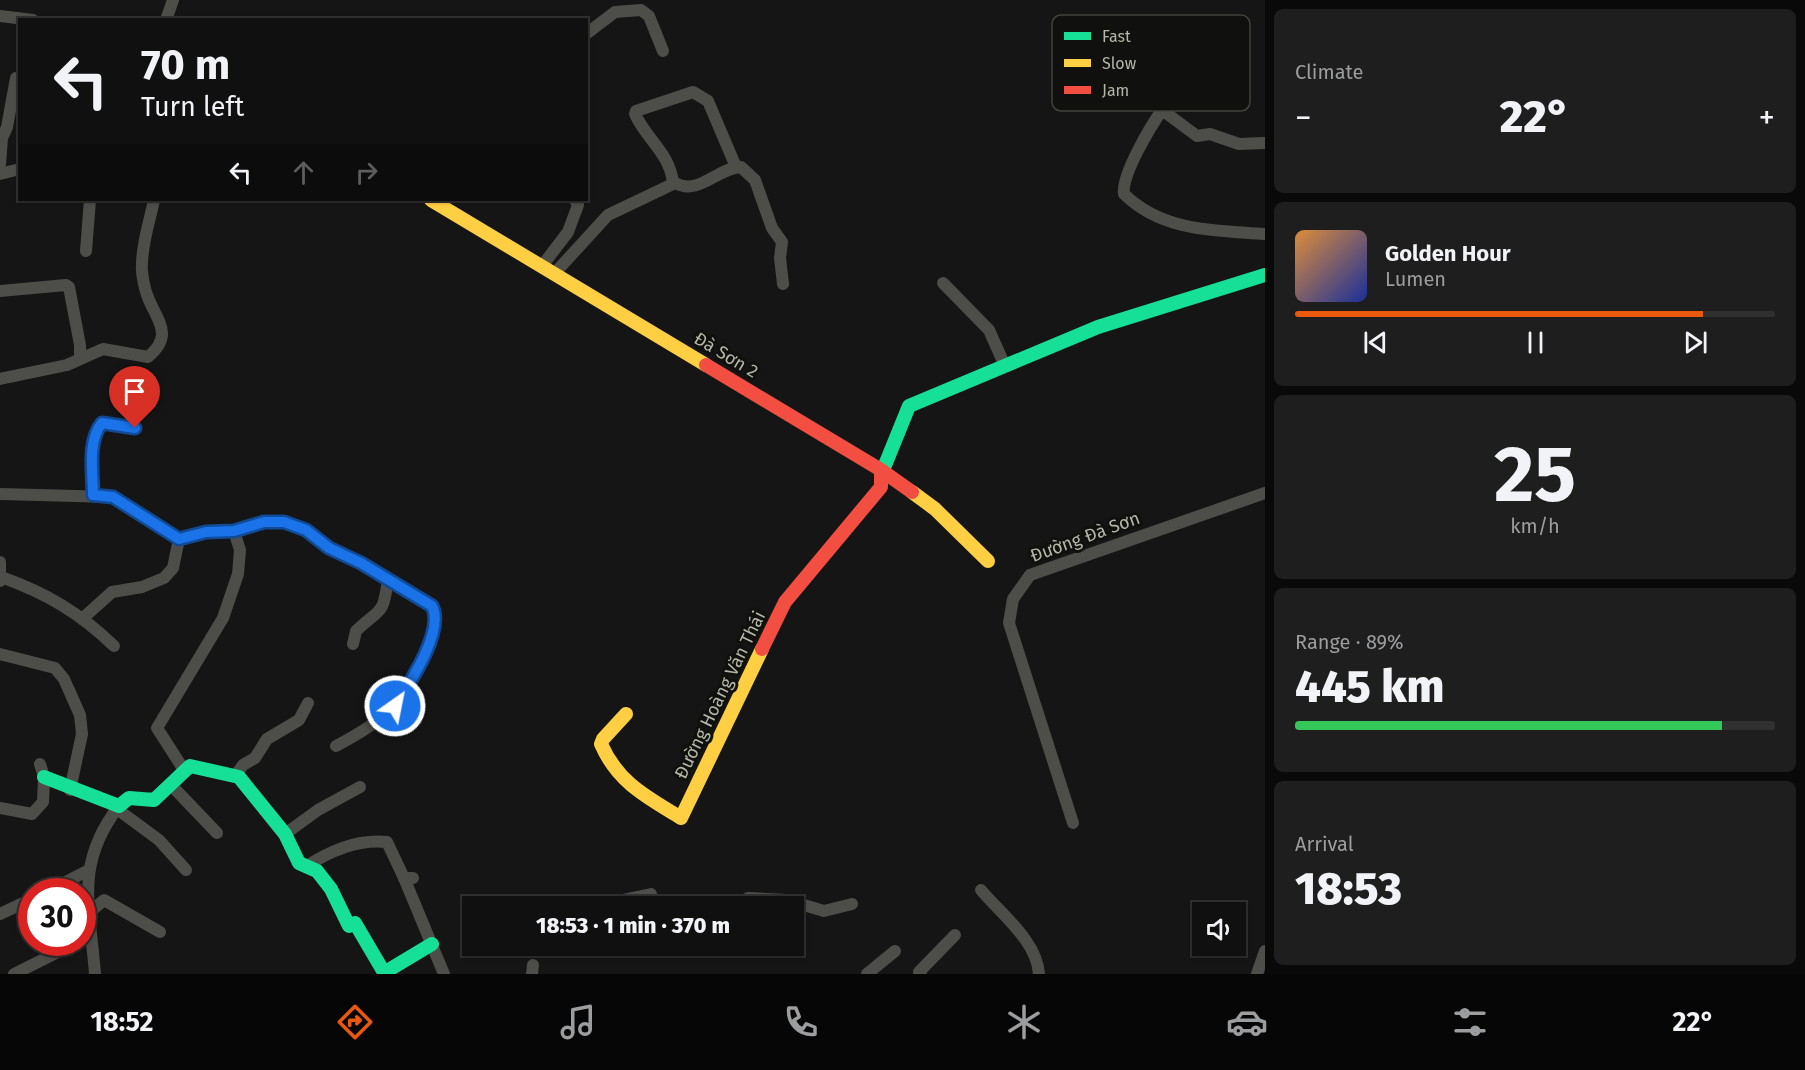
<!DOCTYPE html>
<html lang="en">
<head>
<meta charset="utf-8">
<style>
  :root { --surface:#101010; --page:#1e1e1e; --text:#f1f3f6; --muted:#9c9d9f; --line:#303030; --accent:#ea580c }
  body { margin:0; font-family:"Fira Sans",sans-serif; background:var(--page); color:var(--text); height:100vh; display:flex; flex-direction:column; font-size:22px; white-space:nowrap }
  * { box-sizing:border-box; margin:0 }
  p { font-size:20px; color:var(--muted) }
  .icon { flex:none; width:33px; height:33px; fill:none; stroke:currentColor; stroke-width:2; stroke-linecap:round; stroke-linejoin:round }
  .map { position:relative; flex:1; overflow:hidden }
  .panel { display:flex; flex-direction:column; gap:9px; padding:9px; background:#090909; width:540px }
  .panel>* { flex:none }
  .hud { position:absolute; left:18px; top:18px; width:570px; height:183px; border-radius:0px; box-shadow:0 2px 4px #0004,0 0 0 2px var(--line); background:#101010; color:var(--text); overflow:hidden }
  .tools { position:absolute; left:1192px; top:902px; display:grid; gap:12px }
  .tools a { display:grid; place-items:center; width:54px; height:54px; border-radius:0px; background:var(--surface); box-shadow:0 2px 4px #0004,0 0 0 2px var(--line); font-size:30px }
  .speed { position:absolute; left:18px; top:878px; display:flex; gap:12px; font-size:30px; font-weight:700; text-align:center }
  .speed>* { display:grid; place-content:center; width:78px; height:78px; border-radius:50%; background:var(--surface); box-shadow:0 2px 4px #0004,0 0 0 2px var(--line); line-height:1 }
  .speed .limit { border:9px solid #d22; background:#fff; color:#111 }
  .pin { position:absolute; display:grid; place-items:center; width:51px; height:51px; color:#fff; margin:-62px -26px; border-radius:50% 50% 50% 0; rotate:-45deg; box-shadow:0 0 6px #0007 }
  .pin .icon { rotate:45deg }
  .me { position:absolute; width:66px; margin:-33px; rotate:33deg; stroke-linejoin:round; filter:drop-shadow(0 0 4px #0008) }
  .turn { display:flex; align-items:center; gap:21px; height:126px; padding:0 24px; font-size:27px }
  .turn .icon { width:78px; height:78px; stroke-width:2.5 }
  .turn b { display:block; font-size:42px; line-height:51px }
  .lanes { display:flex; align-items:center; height:57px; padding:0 24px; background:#0003; justify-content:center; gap:30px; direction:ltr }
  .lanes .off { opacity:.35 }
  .big { font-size:45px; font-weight:800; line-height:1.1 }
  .panel .widget { flex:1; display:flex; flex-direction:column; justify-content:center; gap:9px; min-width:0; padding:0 21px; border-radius:9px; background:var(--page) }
  .panel .dial { align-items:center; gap:0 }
  .dial b { font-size:78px; line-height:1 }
  .song { display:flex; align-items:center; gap:18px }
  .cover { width:72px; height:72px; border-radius:9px; background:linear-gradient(135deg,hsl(30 70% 55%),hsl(230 70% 35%)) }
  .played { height:6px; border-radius:3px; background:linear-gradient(90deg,var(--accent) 85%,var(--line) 85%) }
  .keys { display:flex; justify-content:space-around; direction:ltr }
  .heat { display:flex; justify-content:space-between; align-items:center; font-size:33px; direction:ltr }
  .charge { height:9px; border-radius:4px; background:linear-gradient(90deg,#34c759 89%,var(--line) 0) }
  .trip { position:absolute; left:462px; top:896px; width:342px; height:60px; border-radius:0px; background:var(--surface); box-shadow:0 2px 4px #0004,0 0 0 2px var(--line); font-weight:800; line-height:60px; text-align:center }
  .menu { display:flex; height:96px; justify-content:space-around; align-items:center; background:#060606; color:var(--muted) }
  .menu .icon { width:42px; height:42px }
  .menu .active { color:var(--accent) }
  .menu b { font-size:27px; color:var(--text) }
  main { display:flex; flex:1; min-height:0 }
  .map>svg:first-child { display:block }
</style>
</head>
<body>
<main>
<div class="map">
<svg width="1265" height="974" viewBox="0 0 1265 974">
  <rect width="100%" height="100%" fill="#151515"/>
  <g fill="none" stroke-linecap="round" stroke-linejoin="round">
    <!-- street -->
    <g stroke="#4d4e49" stroke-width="12">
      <polyline points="0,16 33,20"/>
      <polyline points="166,20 173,0"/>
      <polyline points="586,34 615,12 641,10 649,16 663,51"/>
      <polyline points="1211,49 1161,104 1162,110 1197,136 1210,134 1239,144 1265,143"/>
      <path d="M 1162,110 C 1151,126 1121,175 1124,194 C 1163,232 1214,230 1265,234"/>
      <polyline points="0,164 2,138 7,127 16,78"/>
      <polyline points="0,174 20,169"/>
      <path d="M 673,183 C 670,153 646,139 635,114 L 636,111 L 693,92 L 708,101 L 736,167"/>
      <polyline points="86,251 90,200"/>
      <polyline points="542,266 568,232 578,205 575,200"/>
      <path d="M 554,274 L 608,215 L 675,183 C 699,196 717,168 741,167 L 755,180 L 772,228 L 782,242 L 780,258 L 783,284"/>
      <polyline points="943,283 989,330 1005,366"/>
      <polyline points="0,291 66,285 69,287 80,345 80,359"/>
      <path d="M 0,379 L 67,365 L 103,349 L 148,357 C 173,336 159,323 149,300 C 145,291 141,274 142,264 C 142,243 150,220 154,200"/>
      <polyline points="0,494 113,497 179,539 206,532 234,531 240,550 238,574 223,618 157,728 184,770"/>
      <path d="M 93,495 C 93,473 87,441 102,424 L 135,428"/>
      <path d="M 234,531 L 264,522 L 283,522 L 306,529 L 329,548 L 361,563 L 432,606 C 443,627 410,690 394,707 C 377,723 357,735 336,746"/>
      <polyline points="0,562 0,581"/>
      <path d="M 1,577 C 46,593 80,613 114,646"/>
      <polyline points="82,619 112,592 142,587 164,578 173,568 179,539"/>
      <path d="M 353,644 L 356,631 C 381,607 383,617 388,579"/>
      <polyline points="0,654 55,668 64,679 80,715 82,734 70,790"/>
      <polyline points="235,776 243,765 255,758 267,739 299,720 308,703"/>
      <polyline points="172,786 217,833"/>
      <polyline points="0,808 32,814 43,802 44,777 40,764"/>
      <polyline points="117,809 159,840 186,870"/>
      <polyline points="1073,823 1009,623 1013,599 1030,575 1265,493"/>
      <polyline points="285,834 318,810 360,787"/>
      <path d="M 307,866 C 330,851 359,839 387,842 L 404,878 L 413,878"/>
      <polyline points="404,878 444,974"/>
      <path d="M 981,890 C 1001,914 1037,941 1039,974"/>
      <polyline points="48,891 87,871"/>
      <polyline points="748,898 787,900 824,911 852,904"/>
      <polyline points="594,906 651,894"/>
      <polyline points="90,912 104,900 160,932"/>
      <polyline points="0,914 32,899"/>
      <polyline points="14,974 78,942"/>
      <path d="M 95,974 C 90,907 74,864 119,806"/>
      <polyline points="532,974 533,965"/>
      <polyline points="867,974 895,951"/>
      <polyline points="921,974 919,972 955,935"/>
      <polyline points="1257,974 1265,951"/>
    </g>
    <!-- fast -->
    <g stroke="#16e098" stroke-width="14">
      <polyline points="881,475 909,406 1098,327 1265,275"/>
      <polyline points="44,777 119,806 129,798 154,800 190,766 239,777 285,834 299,863 317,871 331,889 349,926 355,923 382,969 387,971 432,944"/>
    </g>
    <!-- slow -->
    <g stroke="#ffcf43" stroke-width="14">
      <polyline points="431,200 706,365"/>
      <polyline points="912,492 935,509 988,561"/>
      <path d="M 626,714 L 603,739 L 601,744 C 618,783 647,797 681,818 L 762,649"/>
    </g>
    <!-- jam -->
    <g stroke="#f24e42" stroke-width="14">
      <polyline points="706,365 881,470 912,492"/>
      <polyline points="762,649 785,602 881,487 881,475"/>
    </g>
  </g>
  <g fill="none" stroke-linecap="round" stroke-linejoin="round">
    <defs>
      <path id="route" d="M 135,428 L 102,423 C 87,441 93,473 93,495 L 113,497 L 179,539 L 206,532 L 234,531 L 264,522 L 284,522 L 306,530 L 329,548 L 361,563 L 432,606 C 445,631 409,684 395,706"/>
    </defs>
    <!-- route casing -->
    <use href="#route" stroke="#114b97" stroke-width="15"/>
    <!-- route -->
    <use href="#route" stroke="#1a73e8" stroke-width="10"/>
  </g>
  <g text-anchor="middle" stroke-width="6" stroke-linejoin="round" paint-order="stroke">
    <!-- street labels -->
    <g font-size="18" fill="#b3b7a5" stroke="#10110f">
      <text transform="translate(726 355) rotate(31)" y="6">Đà Sơn 2</text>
      <text transform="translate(1085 537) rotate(-20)" y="6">Đường Đà Sơn</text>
      <text transform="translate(720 695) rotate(-64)" y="6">Đường Hoàng Văn Thái</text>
    </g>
  </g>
  <!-- legend -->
  <rect x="1052" y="15" width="198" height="96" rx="9" fill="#10110f" stroke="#41433c" stroke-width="1.5"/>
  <rect x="1064" y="32" width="27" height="8" fill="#16e098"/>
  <rect x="1064" y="59" width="27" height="8" fill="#ffcf43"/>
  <rect x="1064" y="86" width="27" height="8" fill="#f24e42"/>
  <g font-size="16" fill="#b3b7a5">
    <text x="1102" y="42">Fast</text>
    <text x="1102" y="69">Slow</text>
    <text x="1102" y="96">Jam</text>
  </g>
</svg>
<div class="tools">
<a><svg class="icon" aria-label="sound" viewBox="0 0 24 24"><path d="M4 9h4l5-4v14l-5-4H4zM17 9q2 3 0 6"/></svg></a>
</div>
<div class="speed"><div class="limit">30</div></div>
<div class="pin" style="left:135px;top:428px;background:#d93025"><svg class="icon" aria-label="arrive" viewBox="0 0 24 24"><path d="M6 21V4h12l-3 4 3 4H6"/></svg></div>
<svg class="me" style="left:395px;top:706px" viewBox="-20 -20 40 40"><circle r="17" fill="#1a73e8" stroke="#fff" stroke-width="3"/><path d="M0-11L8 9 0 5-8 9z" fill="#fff"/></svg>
<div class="trip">18:53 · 1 min · 370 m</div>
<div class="hud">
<div class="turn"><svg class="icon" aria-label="left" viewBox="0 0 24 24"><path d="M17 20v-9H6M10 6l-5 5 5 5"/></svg><div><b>70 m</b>Turn left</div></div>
<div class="lanes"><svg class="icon" aria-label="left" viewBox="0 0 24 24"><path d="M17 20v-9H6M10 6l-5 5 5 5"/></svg><svg class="icon off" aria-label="ahead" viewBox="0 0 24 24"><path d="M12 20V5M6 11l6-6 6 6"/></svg><svg class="icon off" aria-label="right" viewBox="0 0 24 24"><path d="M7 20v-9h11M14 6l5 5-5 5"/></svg></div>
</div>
</div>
<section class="panel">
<div class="widget"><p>Climate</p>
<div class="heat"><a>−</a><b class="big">22°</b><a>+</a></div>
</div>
<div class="widget">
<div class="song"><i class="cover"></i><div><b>Golden Hour</b><p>Lumen</p></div></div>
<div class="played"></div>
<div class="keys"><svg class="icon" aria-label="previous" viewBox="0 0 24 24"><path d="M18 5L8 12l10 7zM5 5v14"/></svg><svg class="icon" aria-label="pause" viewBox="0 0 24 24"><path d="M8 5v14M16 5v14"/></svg><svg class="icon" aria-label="next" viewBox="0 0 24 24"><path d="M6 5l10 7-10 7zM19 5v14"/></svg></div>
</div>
<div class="widget dial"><b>25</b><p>km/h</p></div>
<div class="widget"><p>Range · 89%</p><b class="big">445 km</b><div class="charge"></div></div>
<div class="widget"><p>Arrival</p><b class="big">18:53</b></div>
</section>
</main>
<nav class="menu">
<b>18:52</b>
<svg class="icon active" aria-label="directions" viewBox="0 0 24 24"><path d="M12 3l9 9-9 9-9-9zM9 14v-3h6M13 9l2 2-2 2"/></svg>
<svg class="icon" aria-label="music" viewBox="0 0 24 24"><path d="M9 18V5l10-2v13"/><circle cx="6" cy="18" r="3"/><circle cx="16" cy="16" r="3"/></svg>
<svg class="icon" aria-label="phone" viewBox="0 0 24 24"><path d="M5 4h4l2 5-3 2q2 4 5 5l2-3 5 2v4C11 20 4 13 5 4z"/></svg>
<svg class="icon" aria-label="climate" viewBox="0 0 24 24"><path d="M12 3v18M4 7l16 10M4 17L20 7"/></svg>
<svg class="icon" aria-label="car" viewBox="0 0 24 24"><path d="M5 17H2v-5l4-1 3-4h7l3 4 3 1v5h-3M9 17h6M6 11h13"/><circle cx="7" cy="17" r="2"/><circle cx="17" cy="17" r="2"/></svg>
<svg class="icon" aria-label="filters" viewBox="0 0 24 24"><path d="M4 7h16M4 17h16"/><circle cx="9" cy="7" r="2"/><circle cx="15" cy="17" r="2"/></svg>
<b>22°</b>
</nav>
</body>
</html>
